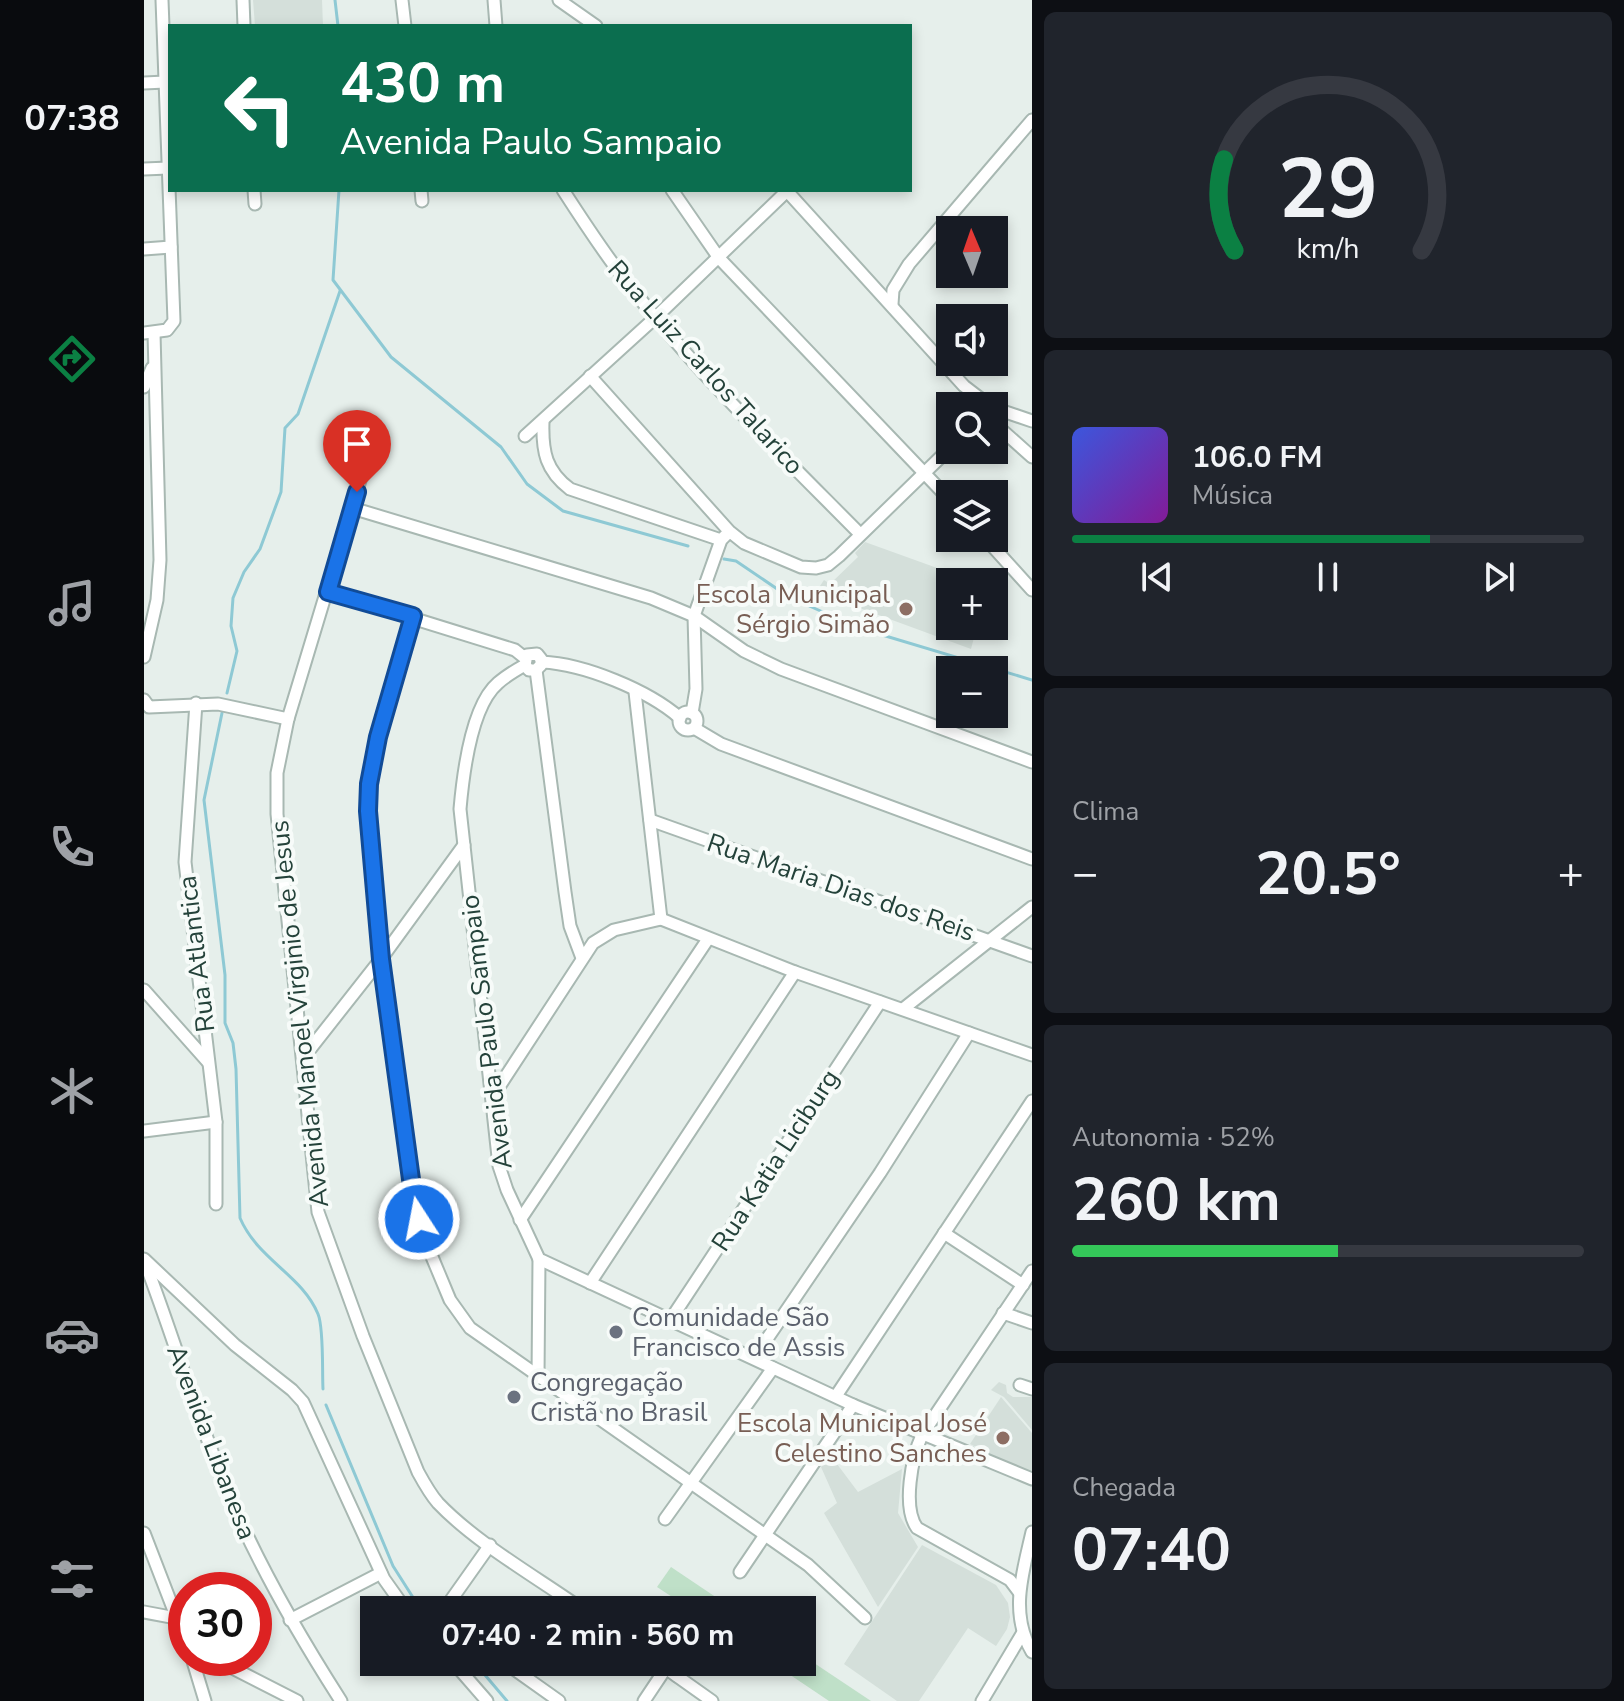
<!DOCTYPE html>
<html lang="pt">
<head>
<meta charset="utf-8">
<style>
  :root { --surface:#171b24; --page:#20242c; --text:#f1f3f6; --muted:#9ea1a6; --line:#363941; --accent:#0b8043 }
  body { margin:0; font-family:"Nunito Sans",sans-serif; background:var(--page); color:var(--text); height:100vh; display:flex; flex-direction:column; font-size:30px; white-space:nowrap }
  * { box-sizing:border-box; margin:0 }
  p { font-size:26px; color:var(--muted) }
  .icon { flex:none; width:44px; height:44px; fill:none; stroke:currentColor; stroke-width:2; stroke-linecap:round; stroke-linejoin:round }
  .map { position:relative; flex:1; overflow:hidden }
  .sheet { display:flex; flex-direction:column; gap:12px; padding:12px; background:#0d0f14; width:592px }
  .sheet>* { flex:none }
  .banner { position:absolute; left:24px; top:24px; width:744px; height:168px; border-radius:0px; box-shadow:0 4px 12px #0003; background:#0b6e4f; color:#fff; overflow:hidden }
  .needle { width:52px; rotate:358deg }
  .tools { position:absolute; left:792px; top:216px; display:grid; gap:16px }
  .tools a { display:grid; place-items:center; width:72px; height:72px; border-radius:0px; background:var(--surface); box-shadow:0 4px 12px #0003; font-size:40px }
  .speed { position:absolute; left:24px; top:1572px; display:flex; gap:16px; font-size:40px; font-weight:700; text-align:center }
  .speed>* { display:grid; place-content:center; width:104px; height:104px; border-radius:50%; background:var(--surface); box-shadow:0 4px 12px #0003; line-height:1 }
  .speed .limit { border:12px solid #d22; background:#fff; color:#111 }
  .pin { position:absolute; display:grid; place-items:center; width:68px; height:68px; color:#fff; margin:-82px -34px; border-radius:50% 50% 50% 0; rotate:-45deg; box-shadow:0 0 8px #0007 }
  .pin .icon { rotate:45deg }
  .me { position:absolute; width:88px; margin:-44px; rotate:349deg; stroke-linejoin:round; filter:drop-shadow(0 0 6px #0008) }
  .turn { display:flex; align-items:center; gap:28px; height:168px; padding:0 40px; font-size:36px }
  .turn .icon { width:104px; height:104px; stroke-width:2.5 }
  .turn b { display:block; font-size:56px; line-height:68px }
  .big { font-size:60px; font-weight:700; line-height:1.1 }
  .sheet .tile { flex:1; display:flex; flex-direction:column; justify-content:center; gap:12px; min-width:0; padding:0 28px; border-radius:12px; background:var(--page) }
  .sheet .dial { align-items:center; gap:0 }
  .dial svg { height:208px; overflow:visible; fill:none; stroke:var(--line); stroke-width:7; stroke-linecap:round; text-anchor:middle }
  .dial text { fill:var(--text); stroke:none }
  .song { display:flex; align-items:center; gap:24px }
  .cover { width:96px; height:96px; border-radius:12px; background:linear-gradient(135deg,hsl(230 70% 55%),hsl(290 70% 35%)) }
  .played { height:8px; border-radius:4px; background:linear-gradient(90deg,var(--accent) 70%,var(--line) 70%) }
  .keys { display:flex; justify-content:space-around; direction:ltr }
  .heat { display:flex; justify-content:space-between; align-items:center; font-size:44px; direction:ltr }
  .charge { height:12px; border-radius:6px; background:linear-gradient(90deg,#34c759 52%,var(--line) 0) }
  .trip { position:absolute; left:216px; top:1596px; width:456px; height:80px; border-radius:0px; background:var(--surface); box-shadow:0 4px 12px #0003; font-weight:700; line-height:80px; text-align:center }
  main { display:flex; flex:1; min-height:0 }
  .menu { display:flex; flex-direction:column; width:144px; justify-content:space-around; align-items:center; background:#090b0e; color:var(--muted) }
  .menu .icon { width:56px; height:56px }
  .menu .on { color:var(--accent) }
  .menu b { font-size:36px; color:var(--text) }
  .map>svg:first-child { display:block }
</style>
</head>
<body>
<main>
<nav class="menu">
<b>07:38</b>
<svg class="icon on" aria-label="directions" viewBox="0 0 24 24"><path d="M12 3l9 9-9 9-9-9zM9 14v-3h6M13 9l2 2-2 2"/></svg>
<svg class="icon" aria-label="music" viewBox="0 0 24 24"><path d="M9 18V5l10-2v13"/><circle cx="6" cy="18" r="3"/><circle cx="16" cy="16" r="3"/></svg>
<svg class="icon" aria-label="phone" viewBox="0 0 24 24"><path d="M5 4h4l2 5-3 2q2 4 5 5l2-3 5 2v4C11 20 4 13 5 4z"/></svg>
<svg class="icon" aria-label="climate" viewBox="0 0 24 24"><path d="M12 3v18M4 7l16 10M4 17L20 7"/></svg>
<svg class="icon" aria-label="car" viewBox="0 0 24 24"><path d="M5 17H2v-5l4-1 3-4h7l3 4 3 1v5h-3M9 17h6M6 11h13"/><circle cx="7" cy="17" r="2"/><circle cx="17" cy="17" r="2"/></svg>
<svg class="icon" aria-label="filters" viewBox="0 0 24 24"><path d="M4 7h16M4 17h16"/><circle cx="9" cy="7" r="2"/><circle cx="15" cy="17" r="2"/></svg>
</nav>
<div class="map">
<svg width="888" height="1701" viewBox="0 0 888 1701">
  <rect width="100%" height="100%" fill="#e6efeb"/>
  <!-- built -->
  <g fill="#d4dfda">
    <polygon points="109,0 178,0 179,26 111,26"/>
    <polygon points="721,542 832,582 806,582 806,626 833,626 827,649 672,592 680,580 686,584 714,557 711,553"/>
    <polygon points="855,1382 862,1385 863,1393 869,1397 888,1397 888,1430 860,1397 847,1390"/>
    <polygon points="857,1397 888,1433 888,1475 826,1444"/>
    <polygon points="687,1456 714,1492 758,1469 754,1513 774,1547 734,1607 680,1513 693,1503 677,1467"/>
    <polygon points="778,1545 852,1585 864,1603 866,1617 863,1629 852,1646 824,1628 775,1701 753,1701 700,1664"/>
  </g>
  <!-- green -->
  <g fill="#bfe0c8">
    <polygon points="527,1567 591,1610 548,1610 513,1587"/>
    <polygon points="658,1655 727,1701 685,1701 627,1662 658,1662"/>
  </g>
  <g fill="none" stroke-linecap="round" stroke-linejoin="round">
    <!-- stream -->
    <g stroke="#8ec9d4" stroke-width="3">
      <polyline points="191,0 194,26"/>
      <polyline points="195,190 189,280 247,357 357,447 383,484 419,511 544,546"/>
      <polyline points="580,559 592,561 645,597 715,628 888,680"/>
      <polyline points="83,693 93,651 87,626 89,598 100,572 116,549 137,492 141,428 154,414 196,291"/>
      <path d="M 78,713 L 60,800 L 81,975 L 81,1023 L 89,1043 L 92,1069 L 96,1218 C 114,1260 158,1275 174,1314 C 180,1328 178,1372 179,1389"/>
      <polyline points="182,1405 249,1566 277,1610"/>
      <polyline points="330,1662 363,1701"/>
    </g>
    <defs>
      <g id="minor">
        <polyline points="99,0 100,26"/>
        <polyline points="258,0 261,26"/>
        <polyline points="350,0 352,26"/>
        <polyline points="415,0 452,26"/>
        <polyline points="0,83 21,82"/>
        <polyline points="0,169 24,168"/>
        <polyline points="110,190 111,204"/>
        <polyline points="277,190 278,201"/>
        <path d="M 419,190 C 439,221 459,252 482,281 C 552,372 636,453 716,534"/>
        <polyline points="528,190 575,258 806,500"/>
        <polyline points="642,190 820,386 846,406"/>
        <polyline points="0,249 27,247"/>
        <polyline points="748,304 749,290 765,264 888,120"/>
        <polyline points="0,333 23,330 30,321 18,0"/>
        <polyline points="446,376 585,531 600,543 657,567 672,568 684,565 695,556 806,448"/>
        <polyline points="0,387 8,368"/>
        <polyline points="850,408 888,421"/>
        <path d="M 399,422 C 398,452 402,471 426,489 L 577,540"/>
        <polyline points="850,423 888,457"/>
        <polyline points="381,436 512,317 643,191"/>
        <path d="M 217,477 L 144,719 L 133,773 L 133,814 L 174,1212 L 219,1336 L 274,1472 C 280,1483 286,1494 294,1503 C 332,1543 394,1578 439,1610"/>
        <polyline points="208,508 507,598 550,616 600,651 637,669 888,762"/>
        <polyline points="841,538 888,590"/>
        <polyline points="184,592 371,650 381,658"/>
        <polyline points="269,616 234,737 225,784 224,811 237,959 269,1194 286,1252 306,1300 326,1328 664,1565 721,1618"/>
        <polyline points="0,657 13,600 16,560 10,333"/>
        <path d="M 398,662 C 440,664 504,690 536,718"/>
        <path d="M 381,665 L 385,670 L 392,670 L 397,665 L 397,659 L 393,654 L 383,655 L 381,665 C 372,670 362,676 354,683 C 327,706 319,775 316,809 L 355,1166 L 363,1190 L 395,1259 L 709,1405 L 888,1479"/>
        <polyline points="392,670 421,892 426,926 438,958"/>
        <polyline points="491,692 517,919"/>
        <polyline points="0,700 5,707 74,704 144,719"/>
        <polyline points="52,703 41,862 72,1122 72,1204"/>
        <circle cx="544" cy="721" r="9"/>
        <polyline points="548,713 552,689 550,616 577,540 582,535"/>
        <polyline points="550,728 577,744 888,859"/>
        <polyline points="506,820 888,956"/>
        <polyline points="0,990 64,1062"/>
        <polyline points="759,1009 888,907"/>
        <polyline points="159,1058 237,959 320,845"/>
        <polyline points="349,1096 449,943 470,930 517,919 651,972 888,1055"/>
        <polyline points="0,1131 72,1122"/>
        <polyline points="376,1220 564,939"/>
        <polyline points="800,1233 879,1285"/>
        <polyline points="0,1259 91,1345 148,1390 159,1402 240,1579 262,1610"/>
        <path d="M 0,1260 C 31,1340 54,1423 88,1502 C 118,1572 156,1637 197,1701"/>
        <polyline points="446,1283 651,972"/>
        <polyline points="859,1313 888,1323"/>
        <polyline points="527,1319 736,1002"/>
        <polyline points="610,1358 736,1173 825,1033"/>
        <polyline points="394,1378 395,1259"/>
        <polyline points="876,1385 888,1389"/>
        <polyline points="692,1396 888,1101"/>
        <polyline points="521,1519 629,1368"/>
        <path d="M 888,1532 C 879,1572 865,1613 888,1652"/>
        <polyline points="0,1533 42,1642"/>
        <polyline points="596,1572 709,1405"/>
        <path d="M 875,1592 L 866,1580 L 773,1528 C 758,1507 768,1457 778,1435 L 888,1271"/>
        <polyline points="300,1610 346,1545"/>
        <polyline points="0,1612 32,1618"/>
        <polyline points="146,1620 237,1573"/>
        <polyline points="48,1658 61,1701"/>
        <polyline points="69,1658 153,1701"/>
        <polyline points="309,1662 343,1701"/>
        <polyline points="360,1662 415,1701"/>
        <polyline points="513,1662 568,1701"/>
        <polyline points="533,1676 544,1662"/>
        <polyline points="500,1701 522,1668"/>
        <polyline points="838,1701 878,1634"/>
      </g>
    </defs>
    <!-- minor casing -->
    <use href="#minor" stroke="#a8b8b2" stroke-width="15"/>
    <!-- minor -->
    <use href="#minor" stroke="#fff" stroke-width="11"/>
  </g>
  <g fill="none" stroke-linecap="round" stroke-linejoin="round">
    <defs>
      <polyline id="route" points="213,492 184,592 269,616 234,737 225,784 224,811 237,959 269,1194 275,1219"/>
    </defs>
    <!-- route casing -->
    <use href="#route" stroke="#114b97" stroke-width="20"/>
    <!-- route -->
    <use href="#route" stroke="#1a73e8" stroke-width="14"/>
  </g>
  <!-- markers -->
  <g fill="#8d6e63" stroke="#f7fbf9" stroke-width="3">
    <circle cx="762" cy="609" r="8"/>
    <circle cx="859" cy="1438" r="8"/>
  </g>
  <g fill="#6b7280" stroke="#f7fbf9" stroke-width="3">
    <circle cx="472" cy="1332" r="8"/>
    <circle cx="370" cy="1397" r="8"/>
  </g>
  <g text-anchor="middle" stroke-width="8" stroke-linejoin="round" paint-order="stroke">
    <!-- street labels -->
    <g font-size="26" fill="#24423a" stroke="#f7fbf9">
      <text transform="translate(562 367) rotate(48)" y="9">Rua Luiz Carlos Talarico</text>
      <text transform="translate(697 887) rotate(19)" y="9">Rua Maria Dias dos Reis</text>
      <text transform="translate(52 954) rotate(-97)" y="9">Rua Atlantica</text>
      <text transform="translate(155 1014) rotate(-96)" y="9">Avenida Manoel Virginio de Jesus</text>
      <text transform="translate(342 1032) rotate(-97)" y="9">Avenida Paulo Sampaio</text>
      <text transform="translate(631 1160) rotate(-57)" y="9">Rua Katia Liciburg</text>
      <text transform="translate(68 1442) rotate(69)" y="9">Avenida Libanesa</text>
    </g>
    <!-- education labels -->
    <g font-size="26" fill="#785e54" stroke="#f7fbf9" text-anchor="end">
      <text x="746" y="603">Escola Municipal<tspan x="746" dy="30">Sérgio Simão</tspan></text>
      <text x="843" y="1432">Escola Municipal José<tspan x="843" dy="30">Celestino Sanches</tspan></text>
    </g>
    <!-- worship labels -->
    <g font-size="26" fill="#5b616d" stroke="#f7fbf9" text-anchor="start">
      <text x="488" y="1326">Comunidade São<tspan x="488" dy="30">Francisco de Assis</tspan></text>
      <text x="386" y="1391">Congregação<tspan x="386" dy="30">Cristã no Brasil</tspan></text>
    </g>
  </g>
</svg>
<div class="tools">
<a><svg class="needle" viewBox="-14 -14 28 28"><path d="M0-13l5 13h-10z" fill="#e53935"/><path d="M0 13l5-13h-10z" fill="#9ea1a6"/></svg></a>
<a><svg class="icon" aria-label="sound" viewBox="0 0 24 24"><path d="M4 9h4l5-4v14l-5-4H4zM17 9q2 3 0 6"/></svg></a>
<a><svg class="icon" aria-label="search" viewBox="0 0 24 24"><circle cx="10" cy="10" r="6"/><path d="M15 15l6 6"/></svg></a>
<a><svg class="icon" aria-label="layers" viewBox="0 0 24 24"><path d="M12 4l9 5-9 5-9-5zM3 14l9 5 9-5"/></svg></a>
<a>+</a>
<a>−</a>
</div>
<div class="speed"><div class="limit">30</div></div>
<div class="pin" style="left:213px;top:492px;background:#d93025"><svg class="icon" aria-label="arrive" viewBox="0 0 24 24"><path d="M6 21V4h12l-3 4 3 4H6"/></svg></div>
<svg class="me" style="left:275px;top:1219px" viewBox="-20 -20 40 40"><circle r="17" fill="#1a73e8" stroke="#fff" stroke-width="3"/><path d="M0-11L8 9 0 5-8 9z" fill="#fff"/></svg>
<div class="trip">07:40 · 2 min · 560 m</div>
<div class="banner">
<div class="turn"><svg class="icon" aria-label="left" viewBox="0 0 24 24"><path d="M17 20v-9H6M10 6l-5 5 5 5"/></svg><div><b>430 m</b>Avenida Paulo Sampaio</div></div>
</div>
</div>
<section class="sheet">
<div class="tile dial"><svg viewBox="0 0 100 80">
<path d="M14 69A42 42 0 1 1 86 69"/>
<path d="M14 69A42 42 0 0 1 10 34" stroke="#0b8043"/>
<text x="50" y="56" font-size="32" font-weight="700">29</text>
<text x="50" y="72" font-size="11">km/h</text>
</svg></div>
<div class="tile">
<div class="song"><i class="cover"></i><div><b>106.0 FM</b><p>Música</p></div></div>
<div class="played"></div>
<div class="keys"><svg class="icon" aria-label="previous" viewBox="0 0 24 24"><path d="M18 5L8 12l10 7zM5 5v14"/></svg><svg class="icon" aria-label="pause" viewBox="0 0 24 24"><path d="M8 5v14M16 5v14"/></svg><svg class="icon" aria-label="next" viewBox="0 0 24 24"><path d="M6 5l10 7-10 7zM19 5v14"/></svg></div>
</div>
<div class="tile"><p>Clima</p>
<div class="heat"><a>−</a><b class="big">20.5°</b><a>+</a></div>
</div>
<div class="tile"><p>Autonomia · 52%</p><b class="big">260 km</b><div class="charge"></div></div>
<div class="tile"><p>Chegada</p><b class="big">07:40</b></div>
</section>
</main>
</body>
</html>
